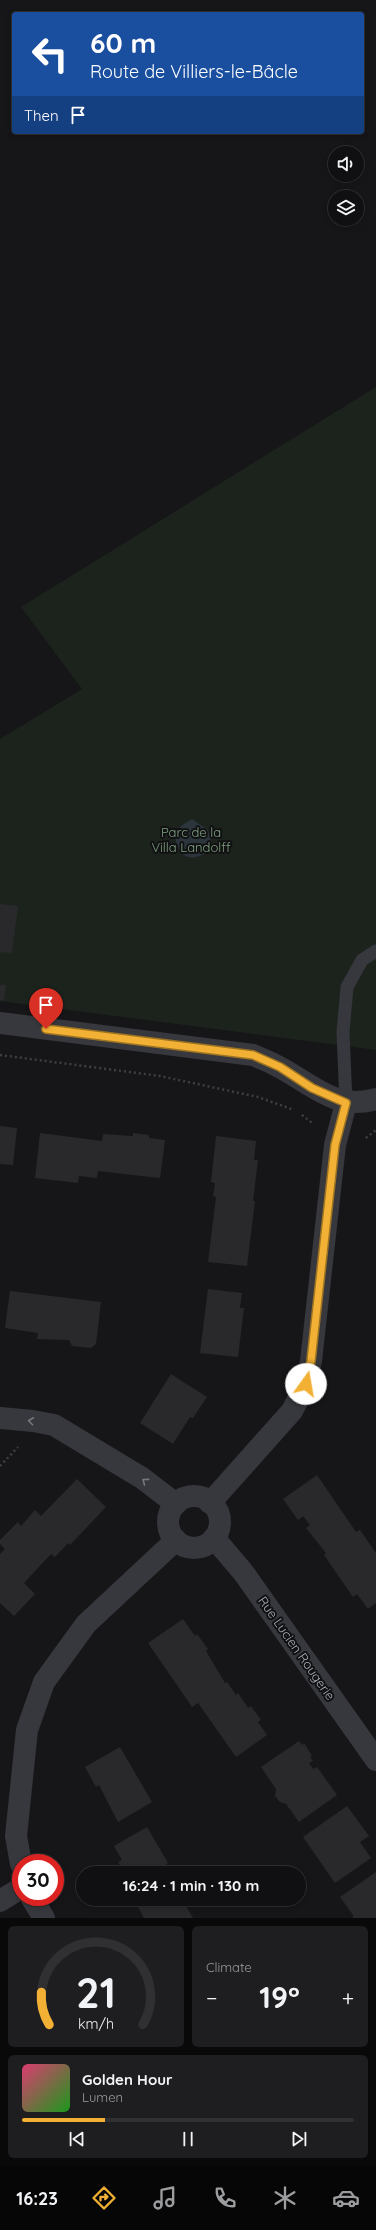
<!DOCTYPE html>
<html lang="en">
<head>
<meta charset="utf-8">
<style>
  :root { --surface:#101012; --page:#1e1e20; --text:#f1f3f6; --muted:#9c9d9f; --line:#303032; --accent:#f2b134 }
  body { margin:0; font-family:Quicksand,sans-serif; background:var(--page); color:var(--text); height:100vh; display:flex; flex-direction:column; font-size:15px; white-space:nowrap }
  * { box-sizing:border-box; margin:0 }
  p { font-size:13px; color:var(--muted) }
  .icon { flex:none; width:22px; height:22px; fill:none; stroke:currentColor; stroke-width:2; stroke-linecap:round; stroke-linejoin:round }
  .map { position:relative; height:1918px; overflow:hidden }
  .details { display:flex; flex-direction:column; gap:8px; padding:8px; background:#09090a; flex:1 }
  .details>* { flex:none }
  .guide { position:absolute; left:12px; top:12px; width:352px; height:122px; border-radius:4px; box-shadow:0 2px 6px #0003,0 0 0 1px var(--line); background:#1a4fa0; color:#fff; overflow:hidden }
  .buttons { position:absolute; left:328px; top:146px; display:grid; gap:8px }
  .buttons a { display:grid; place-items:center; width:36px; height:36px; border-radius:50%; background:var(--surface); box-shadow:0 2px 6px #0003,0 0 0 1px var(--line); font-size:20px }
  .speed { position:absolute; left:12px; top:1854px; display:flex; gap:8px; font-size:20px; font-weight:700; text-align:center }
  .speed>* { display:grid; place-content:center; width:52px; height:52px; border-radius:50%; background:var(--surface); box-shadow:0 2px 6px #0003,0 0 0 1px var(--line); line-height:1 }
  .speed .limit { border:6px solid #d22; background:#fff; color:#111 }
  .pin { position:absolute; display:grid; place-items:center; width:34px; height:34px; color:#fff; margin:-41px -17px; border-radius:50% 50% 50% 0; rotate:-45deg; box-shadow:0 0 4px #0007 }
  .pin .icon { rotate:45deg }
  .me { position:absolute; width:44px; margin:-22px; rotate:13deg; stroke-linejoin:round; filter:drop-shadow(0 0 3px #0008) }
  .turn { display:flex; align-items:center; gap:14px; height:84px; padding:0 12px; font-size:18px }
  .turn .icon { width:52px; height:52px; stroke-width:2.5 }
  .turn b { display:block; font-size:28px; line-height:34px }
  .then { display:flex; align-items:center; height:38px; padding:0 12px; background:#0003; gap:8px; font-size:15px }
  .big { font-size:30px; font-weight:700; line-height:1.1 }
  .details .card { flex:1; display:flex; flex-direction:column; justify-content:center; gap:6px; min-width:0; padding:0 14px; border-radius:6px; background:var(--page) }
  .details .dial { align-items:center; gap:0 }
  .dial svg { height:104px; overflow:visible; fill:none; stroke:var(--line); stroke-width:7; stroke-linecap:round; text-anchor:middle }
  .dial text { fill:var(--text); stroke:none }
  .song { display:flex; align-items:center; gap:12px }
  .cover { width:48px; height:48px; border-radius:6px; background:linear-gradient(135deg,hsl(340 70% 55%),hsl(120 70% 35%)) }
  .played { height:4px; border-radius:2px; background:linear-gradient(90deg,var(--accent) 25%,var(--line) 25%) }
  .keys { display:flex; justify-content:space-around; direction:ltr }
  .heat { display:flex; justify-content:space-between; align-items:center; font-size:22px; direction:ltr }
  .details .tiles { flex:1; display:grid; gap:8px; grid-template-columns:1fr 1fr }
  .card:last-child { grid-column:span 2 }
  .trip { position:absolute; left:76px; top:1866px; width:230px; height:40px; border-radius:20px; background:var(--surface); box-shadow:0 2px 6px #0003,0 0 0 1px var(--line); font-weight:700; line-height:40px; text-align:center }
  .menu { display:flex; height:64px; justify-content:space-around; align-items:center; background:#060607; color:var(--muted) }
  .menu .icon { width:28px; height:28px }
  .menu .current { color:var(--accent) }
  .menu b { font-size:18px; color:var(--text) }
  .map>svg:first-child { display:block }
</style>
</head>
<body>
<div class="map">
<svg width="376" height="1918" viewBox="0 0 376 1918">
  <rect width="100%" height="100%" fill="#161618"/>
  <!-- green -->
  <polygon fill="#1c231d" points="376,387 376,1050 0,1001 0,739 82,689 21,607"/>
  <!-- water -->
  <path fill="#2c353c" d="M 192,819 L 208,830 L 213,849 C 193,861 182,863 175,838 L 181,826 Z"/>
  <!-- building -->
  <g fill="#29292c">
    <polygon points="0,904 18,906 12,953 0,952"/>
    <polygon points="0,985 6,985 4,1001 0,1000"/>
    <polygon points="0,1126 17,1128 13,1165 0,1164"/>
    <polygon points="40,1133 102,1141 103,1134 133,1136 133,1133 149,1135 149,1138 165,1140 160,1178 98,1171 97,1178 79,1176 78,1183 35,1178"/>
    <polygon points="216,1136 256,1141 254,1160 258,1160 253,1201 255,1201 247,1266 208,1262 216,1197 213,1196 215,1183 211,1182"/>
    <polygon points="208,1289 242,1293 240,1308 244,1308 238,1357 200,1353"/>
    <polygon points="10,1291 101,1302 96,1344 91,1348 72,1346 69,1340 37,1339 38,1333 5,1328"/>
    <polygon points="171,1374 207,1397 193,1418 190,1417 173,1444 140,1423"/>
    <polygon points="317,1475 356,1532 360,1530 376,1553 376,1603 368,1609 357,1594 353,1597 324,1555 326,1553 306,1528 310,1525 303,1516 298,1520 283,1499"/>
    <polygon points="77,1479 106,1507 70,1545 68,1543 55,1557 51,1554 24,1583 35,1594 14,1616 0,1603 0,1554 5,1549 0,1544 0,1540 18,1522 21,1526 35,1510 41,1516"/>
    <polygon points="183,1619 195,1636 197,1634 208,1649 206,1651 225,1683 227,1682 236,1695 238,1693 248,1708 251,1706 261,1720 258,1722 267,1735 236,1757 198,1703 192,1707 148,1643"/>
    <polygon points="299,1741 302,1745 304,1743 312,1756 310,1757 313,1761 309,1763 313,1769 317,1767 337,1795 299,1822 286,1804 280,1802 275,1796 276,1789 261,1767"/>
    <polygon points="120,1747 152,1802 118,1822 99,1785 96,1787 85,1767"/>
    <polygon points="347,1806 369,1836 360,1842 371,1858 335,1883 303,1837"/>
    <polygon points="147,1827 168,1863 165,1865 170,1873 124,1873 118,1862 122,1860 114,1846"/>
    <polygon points="376,1872 376,1918 353,1918 353,1915 340,1897"/>
    <polygon points="134,1899 182,1899 193,1918 144,1918"/>
  </g>
  <g fill="none" stroke-linecap="round" stroke-linejoin="round">
    <!-- path -->
    <g stroke="#3d3f44" stroke-width="2.5" stroke-dasharray="2 3" stroke-linecap="butt">
      <polyline points="0,1055 160,1076 258,1097 294,1110"/>
      <polyline points="302,1115 312,1123"/>
      <polyline points="366,1138 376,1130"/>
      <polyline points="0,1466 18,1447"/>
    </g>
    <!-- lane -->
    <polyline stroke="#37383d" stroke-width="13" points="346,1103 343,1032 347,987 362,960 376,951"/>
    <!-- street -->
    <g stroke="#37383d" stroke-width="22">
      <path d="M 0,1023 L 253,1055 C 262,1059 271,1062 279,1067 C 312,1084 335,1111 376,1099"/>
      <polyline points="0,1418 33,1421 54,1425 142,1478 176,1504"/>
      <circle cx="194" cy="1522" r="26"/>
      <polyline points="210,1503 292,1411 306,1384 311,1361 335,1145 346,1103"/>
      <polyline points="214,1538 243,1572 376,1760"/>
      <polyline points="21,1864 16,1836 27,1730 44,1682 86,1624 176,1540"/>
      <polyline points="31,1897 44,1918"/>
      <polyline points="0,1901 21,1888"/>
    </g>
  </g>
  <!-- one-way arrows -->
  <defs><path id="oneway-chevron" d="M-2-3.5L2.5 0L-2 3.5" fill="none" stroke-width="1.6" stroke-linecap="round" stroke-linejoin="round"/></defs>
  <g stroke="#757881">
    <use href="#oneway-chevron" transform="translate(31 1421) rotate(-173)"/>
    <use href="#oneway-chevron" transform="translate(145 1481) rotate(-143)"/>
  </g>
  <g fill="none" stroke-linecap="round" stroke-linejoin="round">
    <defs>
      <polyline id="route" points="46,1029 253,1055 280,1067 312,1088 346,1103 335,1145 311,1361 306,1384"/>
    </defs>
    <!-- route casing -->
    <use href="#route" stroke="#9d7322" stroke-width="10"/>
    <!-- route -->
    <use href="#route" stroke="#f2b134" stroke-width="7"/>
  </g>
  <g text-anchor="middle" stroke-width="4" stroke-linejoin="round" paint-order="stroke">
    <!-- park labels -->
    <g font-size="13" fill="#7fa381" stroke="#111113">
      <text x="191" y="837">Parc de la<tspan x="191" dy="15">Villa Landolff</tspan></text>
    </g>
    <!-- street labels -->
    <g font-size="13" fill="#a8adb8" stroke="#111113">
      <text transform="translate(297 1648) rotate(55)" y="5">Rue Lucien Rougerie</text>
    </g>
  </g>
</svg>
<div class="buttons">
<a><svg class="icon" aria-label="sound" viewBox="0 0 24 24"><path d="M4 9h4l5-4v14l-5-4H4zM17 9q2 3 0 6"/></svg></a>
<a><svg class="icon" aria-label="layers" viewBox="0 0 24 24"><path d="M12 4l9 5-9 5-9-5zM3 14l9 5 9-5"/></svg></a>
</div>
<div class="speed"><div class="limit">30</div></div>
<div class="pin" style="left:46px;top:1029px;background:#d93025"><svg class="icon" aria-label="arrive" viewBox="0 0 24 24"><path d="M6 21V4h12l-3 4 3 4H6"/></svg></div>
<svg class="me" style="left:306px;top:1384px" viewBox="-20 -20 40 40"><circle r="19" fill="#fff"/><path d="M0-13L10 11 0 6-10 11z" fill="#f2b134"/></svg>
<div class="trip">16:24 · 1 min · 130 m</div>
<div class="guide">
<div class="turn"><svg class="icon" aria-label="left" viewBox="0 0 24 24"><path d="M17 20v-9H6M10 6l-5 5 5 5"/></svg><div><b>60 m</b>Route de Villiers-le-Bâcle</div></div>
<div class="then">Then<svg class="icon" aria-label="arrive" viewBox="0 0 24 24"><path d="M6 21V4h12l-3 4 3 4H6"/></svg></div>
</div>
</div>
<section class="details">
<div class="tiles">
<div class="card dial"><svg viewBox="0 0 100 80">
<path d="M14 69A42 42 0 1 1 86 69"/>
<path d="M14 69A42 42 0 0 1 8 44" stroke="#f2b134"/>
<text x="50" y="56" font-size="32" font-weight="700">21</text>
<text x="50" y="72" font-size="11">km/h</text>
</svg></div>
<div class="card"><p>Climate</p>
<div class="heat"><a>−</a><b class="big">19°</b><a>+</a></div>
</div>
<div class="card">
<div class="song"><i class="cover"></i><div><b>Golden Hour</b><p>Lumen</p></div></div>
<div class="played"></div>
<div class="keys"><svg class="icon" aria-label="previous" viewBox="0 0 24 24"><path d="M18 5L8 12l10 7zM5 5v14"/></svg><svg class="icon" aria-label="pause" viewBox="0 0 24 24"><path d="M8 5v14M16 5v14"/></svg><svg class="icon" aria-label="next" viewBox="0 0 24 24"><path d="M6 5l10 7-10 7zM19 5v14"/></svg></div>
</div>
</div>
</section>
<nav class="menu">
<b>16:23</b>
<svg class="icon current" aria-label="directions" viewBox="0 0 24 24"><path d="M12 3l9 9-9 9-9-9zM9 14v-3h6M13 9l2 2-2 2"/></svg>
<svg class="icon" aria-label="music" viewBox="0 0 24 24"><path d="M9 18V5l10-2v13"/><circle cx="6" cy="18" r="3"/><circle cx="16" cy="16" r="3"/></svg>
<svg class="icon" aria-label="phone" viewBox="0 0 24 24"><path d="M5 4h4l2 5-3 2q2 4 5 5l2-3 5 2v4C11 20 4 13 5 4z"/></svg>
<svg class="icon" aria-label="climate" viewBox="0 0 24 24"><path d="M12 3v18M4 7l16 10M4 17L20 7"/></svg>
<svg class="icon" aria-label="car" viewBox="0 0 24 24"><path d="M5 17H2v-5l4-1 3-4h7l3 4 3 1v5h-3M9 17h6M6 11h13"/><circle cx="7" cy="17" r="2"/><circle cx="17" cy="17" r="2"/></svg>
</nav>
</body>
</html>
